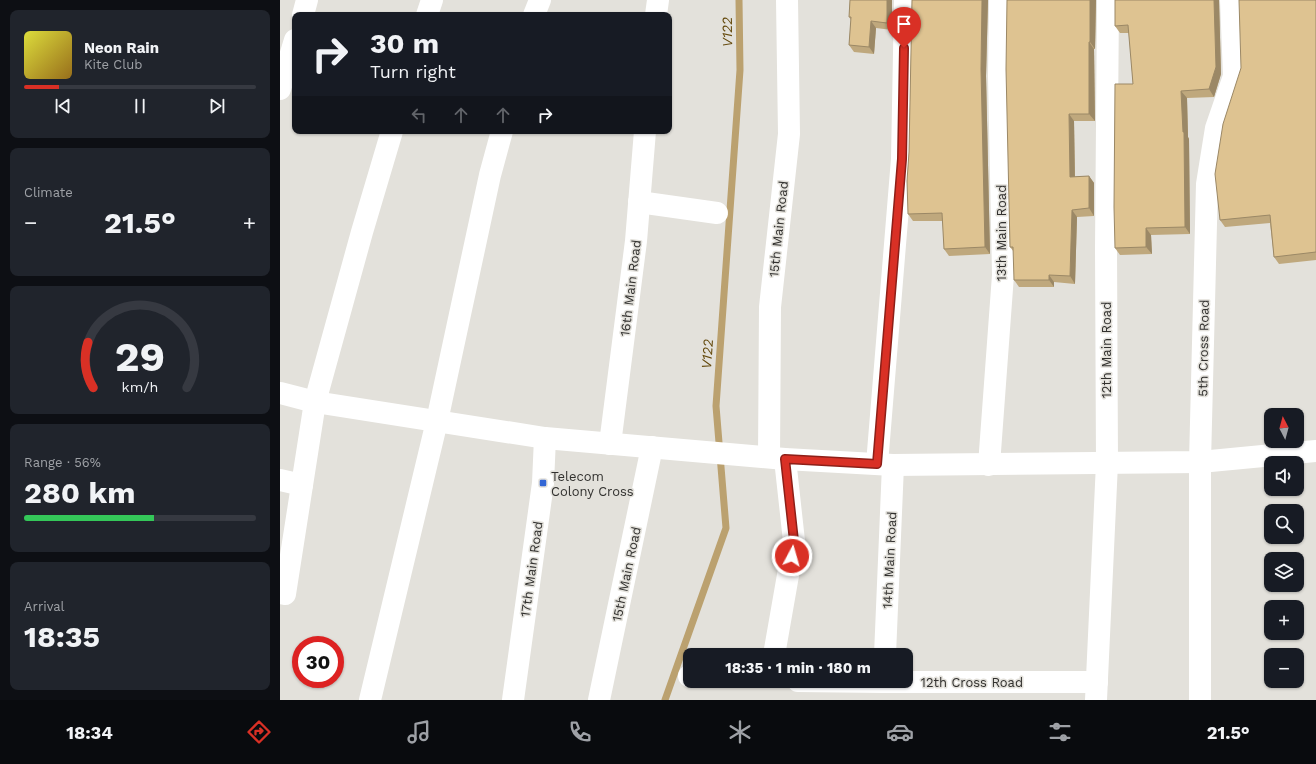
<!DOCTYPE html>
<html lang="en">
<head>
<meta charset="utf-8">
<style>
  :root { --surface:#171b24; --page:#20242c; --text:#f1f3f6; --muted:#9ea1a6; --line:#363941; --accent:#d93025 }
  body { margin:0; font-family:"Work Sans",sans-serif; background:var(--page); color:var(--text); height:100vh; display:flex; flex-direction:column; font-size:15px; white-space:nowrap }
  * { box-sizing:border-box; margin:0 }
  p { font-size:13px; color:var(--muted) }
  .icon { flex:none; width:22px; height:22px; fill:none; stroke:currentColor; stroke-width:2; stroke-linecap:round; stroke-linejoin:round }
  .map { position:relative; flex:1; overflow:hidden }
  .panel { display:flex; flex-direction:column; gap:10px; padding:10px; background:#0d0f14; width:280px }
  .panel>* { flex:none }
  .banner { position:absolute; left:12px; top:12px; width:380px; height:122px; border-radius:8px; box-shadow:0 1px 3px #0004; background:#171b24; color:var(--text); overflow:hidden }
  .needle { width:26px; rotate:354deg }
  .fabs { position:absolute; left:984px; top:408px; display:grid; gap:8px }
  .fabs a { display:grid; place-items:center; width:40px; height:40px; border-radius:8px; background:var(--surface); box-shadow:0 1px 3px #0004; font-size:20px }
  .speed { position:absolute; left:12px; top:636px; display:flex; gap:8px; font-size:20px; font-weight:700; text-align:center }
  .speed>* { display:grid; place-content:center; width:52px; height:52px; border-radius:50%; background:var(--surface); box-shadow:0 1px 3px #0004; line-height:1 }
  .speed .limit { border:6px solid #d22; background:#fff; color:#111 }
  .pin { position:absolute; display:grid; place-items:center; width:34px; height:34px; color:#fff; margin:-41px -17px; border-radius:50% 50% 50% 0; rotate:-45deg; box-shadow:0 0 4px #0007 }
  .pin .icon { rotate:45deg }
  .me { position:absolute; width:44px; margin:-22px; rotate:6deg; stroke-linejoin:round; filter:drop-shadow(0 0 3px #0008) }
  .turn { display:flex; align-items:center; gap:14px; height:84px; padding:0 12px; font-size:18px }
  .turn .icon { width:52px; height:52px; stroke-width:2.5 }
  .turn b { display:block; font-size:28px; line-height:34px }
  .lanes { display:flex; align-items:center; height:38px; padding:0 12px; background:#0003; justify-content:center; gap:20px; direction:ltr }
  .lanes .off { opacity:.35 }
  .big { font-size:30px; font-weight:700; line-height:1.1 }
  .panel .widget { flex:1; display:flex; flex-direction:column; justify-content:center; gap:6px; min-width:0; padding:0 14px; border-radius:8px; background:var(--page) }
  .panel .dial { align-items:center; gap:0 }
  .dial svg { height:104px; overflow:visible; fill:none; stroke:var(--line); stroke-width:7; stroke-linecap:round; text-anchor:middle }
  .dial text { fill:var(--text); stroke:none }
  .song { display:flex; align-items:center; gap:12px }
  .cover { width:48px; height:48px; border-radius:6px; background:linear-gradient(135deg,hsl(60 70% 55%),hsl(40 70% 35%)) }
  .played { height:4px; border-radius:2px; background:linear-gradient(90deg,var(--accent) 15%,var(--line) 15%) }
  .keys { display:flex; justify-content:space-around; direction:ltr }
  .heat { display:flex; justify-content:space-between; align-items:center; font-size:22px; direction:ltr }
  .charge { height:6px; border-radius:3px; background:linear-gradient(90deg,#34c759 56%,var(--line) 0) }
  .trip { position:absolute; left:403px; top:648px; width:230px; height:40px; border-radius:8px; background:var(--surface); box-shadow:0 1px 3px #0004; font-weight:700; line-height:40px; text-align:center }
  .tab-bar { display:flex; height:64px; justify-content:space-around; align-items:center; background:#090b0e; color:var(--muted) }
  .tab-bar .icon { width:28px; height:28px }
  .tab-bar .current { color:var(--accent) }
  .tab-bar b { font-size:18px; color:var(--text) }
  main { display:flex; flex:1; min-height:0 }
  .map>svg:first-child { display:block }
</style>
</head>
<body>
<main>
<section class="panel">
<div class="widget">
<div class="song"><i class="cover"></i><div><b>Neon Rain</b><p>Kite Club</p></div></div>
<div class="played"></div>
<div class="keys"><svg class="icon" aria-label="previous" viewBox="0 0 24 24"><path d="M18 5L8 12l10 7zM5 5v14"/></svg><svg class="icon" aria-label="pause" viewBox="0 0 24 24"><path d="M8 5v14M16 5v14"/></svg><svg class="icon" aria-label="next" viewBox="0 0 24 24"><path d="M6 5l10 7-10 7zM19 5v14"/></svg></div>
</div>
<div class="widget"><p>Climate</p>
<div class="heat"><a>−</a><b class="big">21.5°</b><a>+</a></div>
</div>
<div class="widget dial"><svg viewBox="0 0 100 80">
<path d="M14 69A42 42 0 1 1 86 69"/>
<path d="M14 69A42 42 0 0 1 10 34" stroke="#d93025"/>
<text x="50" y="56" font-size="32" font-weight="700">29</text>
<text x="50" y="72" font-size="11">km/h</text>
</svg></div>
<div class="widget"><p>Range · 56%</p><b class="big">280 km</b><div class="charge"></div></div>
<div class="widget"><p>Arrival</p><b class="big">18:35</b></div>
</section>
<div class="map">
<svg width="1036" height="700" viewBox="0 0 1036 700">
  <rect width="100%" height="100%" fill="#e3e1db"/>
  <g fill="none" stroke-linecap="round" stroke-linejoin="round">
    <!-- stream -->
    <polyline stroke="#bba16f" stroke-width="7" points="385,700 446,528 436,406 460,70 459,0"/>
    <!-- street -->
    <g stroke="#fff" stroke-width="22">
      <polyline points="23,15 27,0"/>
      <polyline points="147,15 152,0"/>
      <polyline points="254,15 260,0"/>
      <polyline points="376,15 378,0"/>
      <polyline points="0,89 15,40"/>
      <polyline points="359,202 437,213"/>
      <polyline points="265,438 505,459 613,465 920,462 1036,451"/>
      <polyline points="330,444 356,241 365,131"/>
      <polyline points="489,457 490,307 509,134 507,0"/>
      <polyline points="597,464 622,159 625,0"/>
      <polyline points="709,465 723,275 719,76 720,0"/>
      <polyline points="0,480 22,485"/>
      <polyline points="0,593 5,594 35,402 82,232 112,131"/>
      <polyline points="494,655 514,541 505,459"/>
      <polyline points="605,655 613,465"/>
      <polyline points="409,676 410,676"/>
      <polyline points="518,681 603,682 817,682"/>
      <polyline points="90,700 157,421 210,175 222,131"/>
      <polyline points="319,700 372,447"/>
      <polyline points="816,700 827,463 826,248 828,0"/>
      <polyline points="920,700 920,462 927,184 936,128 954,76 951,0"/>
    </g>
    <!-- secondary -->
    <polyline stroke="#fff" stroke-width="22" points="0,393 35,402 265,438 263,483 233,700"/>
  </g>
  <!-- wall -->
  <g fill="#bfa87d">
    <polygon points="570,0 612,0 612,30 596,28 594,54 574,52 569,45 571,20 569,17"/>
    <polygon points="632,0 708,0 706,76 710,254 669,256 664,249 663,221 633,221 628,214"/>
    <polygon points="727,0 816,0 815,49 814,49 815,121 794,121 795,177 809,176 814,183 814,216 797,217 795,284 774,282 774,287 739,287 734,280 734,252 730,247"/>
    <polygon points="835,0 939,0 941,74 934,97 907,98 908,137 909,139 910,234 871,235 872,254 840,255 835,248 853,84 849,33 840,33 835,26"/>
    <polygon points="1036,0 1036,260 999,264 994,257 990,223 945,227 940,220 961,68"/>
  </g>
  <!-- shaded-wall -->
  <g fill="#9b8866">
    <polygon points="607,0 612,0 612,30 607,23"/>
    <polygon points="702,0 708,0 706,76 710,254 705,247 701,69"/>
    <polygon points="810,0 816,0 815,49 810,42"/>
    <polygon points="934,0 939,0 941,74 934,97 929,89"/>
    <polygon points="591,21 596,28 594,54 589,47"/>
    <polygon points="809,42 814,49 815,121 809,114"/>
    <polygon points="901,91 907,98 908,137 909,139 910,234 905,227"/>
    <polygon points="789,114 794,121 795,184 790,177"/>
    <polygon points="809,176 814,183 814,216 809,208"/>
    <polygon points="792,210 797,217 795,284 790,276"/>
    <polygon points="866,228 871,235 872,254 866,247"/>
    <polygon points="769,275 774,282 774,287 769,280"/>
  </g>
  <!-- building -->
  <g fill="#dec391" stroke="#9b8866">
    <polygon points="570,0 607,0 607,23 591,21 589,47 569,45 571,17 569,17"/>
    <polygon points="632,0 702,0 701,69 705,247 664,249 662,213 628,214 627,181 629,152"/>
    <polygon points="727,0 810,0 810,42 809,42 809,114 789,114 790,177 809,176 809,208 792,210 790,276 769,275 769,280 734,280 733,247 730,247 726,69"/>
    <polygon points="835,0 934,0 936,67 929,89 901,91 903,132 904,132 905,227 866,228 866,247 835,248 834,207 835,84 853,84 848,25 835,26"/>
    <polygon points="959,0 1036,0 1036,252 994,257 990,215 940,220 935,174 943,124 961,68"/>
  </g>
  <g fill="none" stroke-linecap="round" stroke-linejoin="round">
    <defs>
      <polyline id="route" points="512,556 514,541 505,459 597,464 622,159 624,48"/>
    </defs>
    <!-- route casing -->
    <use href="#route" stroke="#8d1f18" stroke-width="10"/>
    <!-- route -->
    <use href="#route" stroke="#d93025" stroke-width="7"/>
  </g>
  <!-- markers -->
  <rect fill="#3266d5" stroke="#e3e1db" stroke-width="1.5" x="259" y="479" width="8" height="8" rx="2"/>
  <g text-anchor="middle" stroke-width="3" stroke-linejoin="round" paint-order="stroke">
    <!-- street labels -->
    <g font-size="13" fill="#32312f" stroke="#e3e1db">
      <text transform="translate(498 229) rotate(-84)" y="5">15th Main Road</text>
      <text transform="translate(721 233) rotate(-90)" y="5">13th Main Road</text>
      <text transform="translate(350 288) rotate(-83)" y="5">16th Main Road</text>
      <text transform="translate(923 348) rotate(-89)" y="5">5th Cross Road</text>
      <text transform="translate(826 350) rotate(-90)" y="5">12th Main Road</text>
      <text transform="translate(609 560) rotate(-87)" y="5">14th Main Road</text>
      <text transform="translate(251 569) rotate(-82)" y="5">17th Main Road</text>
      <text transform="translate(346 574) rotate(-78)" y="5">15th Main Road</text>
      <text x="692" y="687">12th Cross Road</text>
    </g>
    <!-- poi labels -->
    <g font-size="13" fill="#32312f" stroke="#e3e1db" text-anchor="start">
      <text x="271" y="481">Telecom<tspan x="271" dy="15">Colony Cross</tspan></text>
    </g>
    <!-- water labels -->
    <g font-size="14" font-style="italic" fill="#654a0d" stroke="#e3e1db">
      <text transform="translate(447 32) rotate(-91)" y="5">V122</text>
      <text transform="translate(427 354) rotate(-86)" y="5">V122</text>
    </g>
  </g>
</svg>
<div class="fabs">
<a><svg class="needle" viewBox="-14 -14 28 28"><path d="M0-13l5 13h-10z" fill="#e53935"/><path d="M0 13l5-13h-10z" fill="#9ea1a6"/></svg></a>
<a><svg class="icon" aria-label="sound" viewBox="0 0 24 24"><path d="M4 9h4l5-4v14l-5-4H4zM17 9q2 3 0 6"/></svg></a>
<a><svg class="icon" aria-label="search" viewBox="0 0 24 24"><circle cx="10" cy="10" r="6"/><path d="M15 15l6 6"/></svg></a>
<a><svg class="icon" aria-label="layers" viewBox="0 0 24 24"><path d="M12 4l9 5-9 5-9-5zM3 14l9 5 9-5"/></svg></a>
<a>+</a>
<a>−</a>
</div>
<div class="speed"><div class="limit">30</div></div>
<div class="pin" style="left:624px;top:48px;background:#d93025"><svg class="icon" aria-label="arrive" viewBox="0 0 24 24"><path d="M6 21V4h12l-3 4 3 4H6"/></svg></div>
<svg class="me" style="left:512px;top:556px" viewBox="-20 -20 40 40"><circle r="17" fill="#d93025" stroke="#fff" stroke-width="3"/><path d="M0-11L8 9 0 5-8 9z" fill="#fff"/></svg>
<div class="trip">18:35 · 1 min · 180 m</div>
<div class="banner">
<div class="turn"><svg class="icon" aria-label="right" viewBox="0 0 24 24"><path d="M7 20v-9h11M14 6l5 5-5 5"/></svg><div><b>30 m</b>Turn right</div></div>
<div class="lanes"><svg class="icon off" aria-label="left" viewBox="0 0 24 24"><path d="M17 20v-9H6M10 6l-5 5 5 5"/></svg><svg class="icon off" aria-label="ahead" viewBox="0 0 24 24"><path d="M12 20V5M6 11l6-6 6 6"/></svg><svg class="icon off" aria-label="ahead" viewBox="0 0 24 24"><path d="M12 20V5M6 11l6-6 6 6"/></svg><svg class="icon" aria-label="right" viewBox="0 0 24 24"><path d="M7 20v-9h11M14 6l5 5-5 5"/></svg></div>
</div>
</div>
</main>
<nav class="tab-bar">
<b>18:34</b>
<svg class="icon current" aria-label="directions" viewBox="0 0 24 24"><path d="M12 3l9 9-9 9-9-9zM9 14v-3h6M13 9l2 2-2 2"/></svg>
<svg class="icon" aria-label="music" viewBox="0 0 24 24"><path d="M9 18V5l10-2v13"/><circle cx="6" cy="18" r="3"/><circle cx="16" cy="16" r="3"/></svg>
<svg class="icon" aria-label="phone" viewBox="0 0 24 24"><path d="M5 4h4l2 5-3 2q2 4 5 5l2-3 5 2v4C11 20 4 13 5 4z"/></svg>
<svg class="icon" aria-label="climate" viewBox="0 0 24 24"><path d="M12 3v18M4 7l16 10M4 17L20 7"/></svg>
<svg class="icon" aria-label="car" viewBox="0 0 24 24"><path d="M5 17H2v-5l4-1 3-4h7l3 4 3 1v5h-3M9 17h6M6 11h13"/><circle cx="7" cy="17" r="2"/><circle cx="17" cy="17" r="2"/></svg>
<svg class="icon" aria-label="filters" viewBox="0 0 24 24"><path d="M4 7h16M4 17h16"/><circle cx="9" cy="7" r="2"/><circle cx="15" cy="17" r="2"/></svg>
<b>21.5°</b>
</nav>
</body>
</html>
